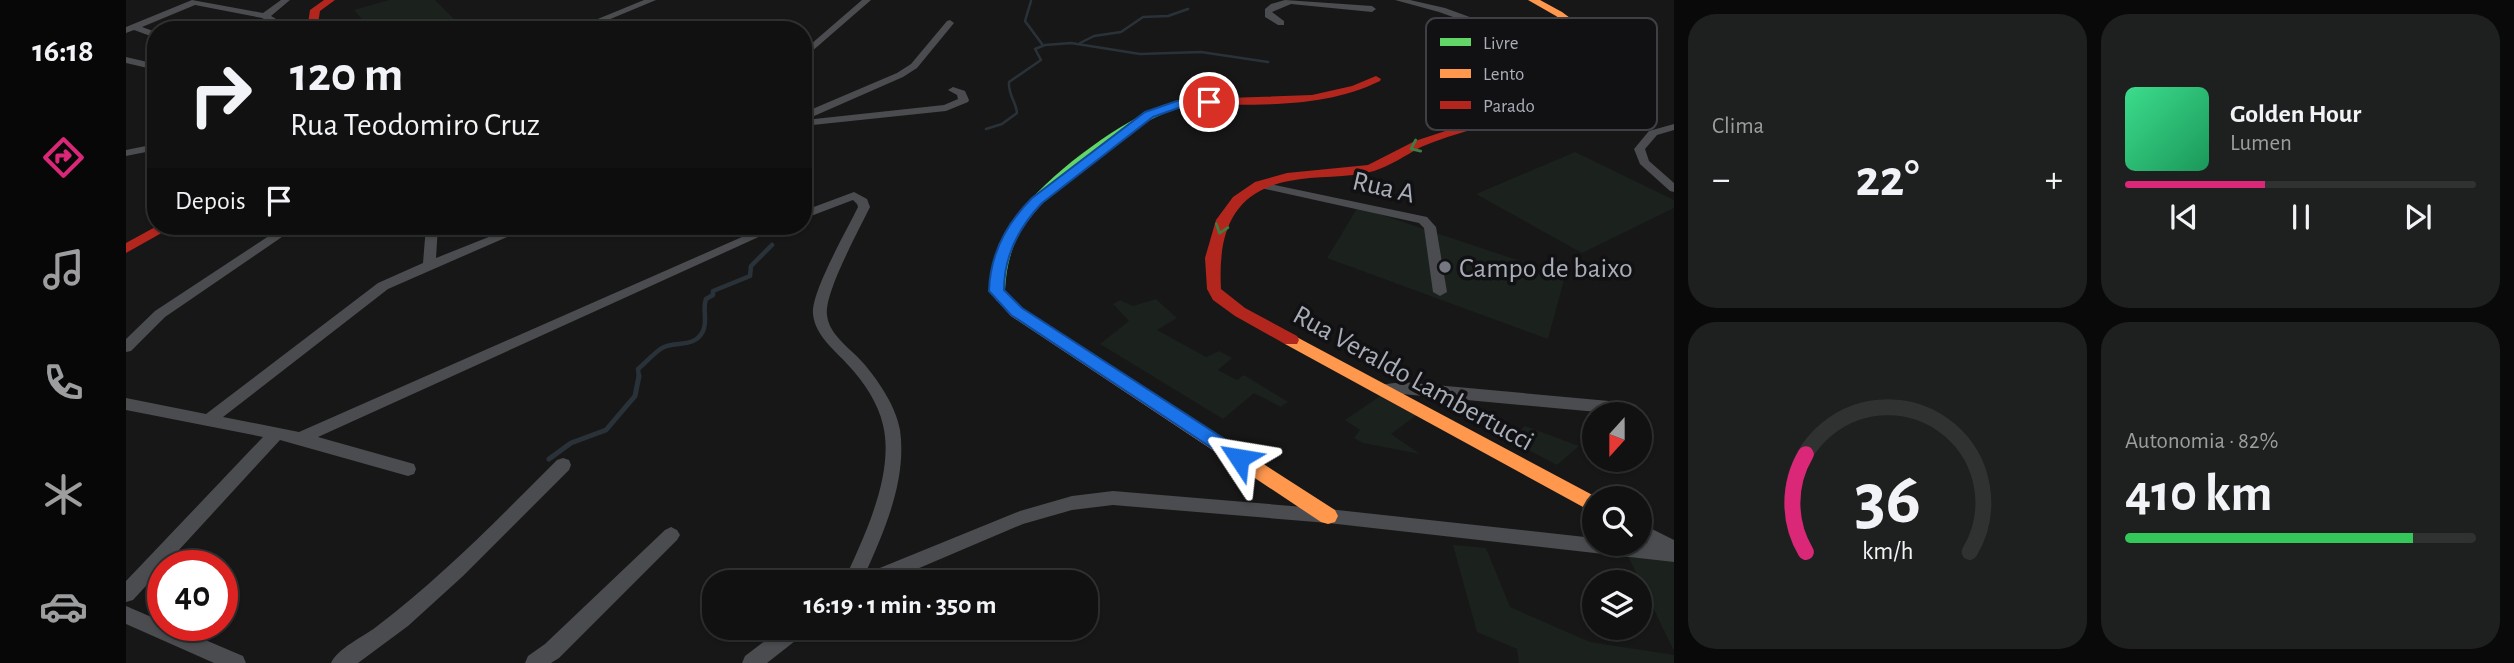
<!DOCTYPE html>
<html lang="pt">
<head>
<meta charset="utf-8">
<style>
  :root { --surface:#111; --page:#1e1f1f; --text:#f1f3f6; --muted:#9c9d9f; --line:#303131; --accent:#db2777 }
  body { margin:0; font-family:"Alegreya Sans",sans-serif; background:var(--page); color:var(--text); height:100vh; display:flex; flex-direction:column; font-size:26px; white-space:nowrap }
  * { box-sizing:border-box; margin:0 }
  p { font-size:23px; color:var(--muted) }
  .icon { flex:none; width:38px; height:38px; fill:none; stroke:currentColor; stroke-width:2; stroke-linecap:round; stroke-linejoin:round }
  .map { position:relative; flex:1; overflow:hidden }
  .panel { display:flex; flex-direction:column; gap:14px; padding:14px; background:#090909; width:840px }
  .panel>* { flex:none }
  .banner { position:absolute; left:21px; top:21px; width:665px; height:214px; border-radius:28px; box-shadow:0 2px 5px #0004,0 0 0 2px var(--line); background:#111; color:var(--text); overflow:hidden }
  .needle { width:46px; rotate:201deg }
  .tools { position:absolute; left:1456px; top:402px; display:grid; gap:14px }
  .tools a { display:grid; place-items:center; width:70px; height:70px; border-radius:50%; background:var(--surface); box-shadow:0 2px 5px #0004,0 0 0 2px var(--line); font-size:35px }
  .speed { position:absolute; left:21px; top:550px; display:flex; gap:14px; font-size:35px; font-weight:700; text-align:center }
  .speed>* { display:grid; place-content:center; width:91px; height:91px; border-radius:50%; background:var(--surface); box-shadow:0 2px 5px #0004,0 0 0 2px var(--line); line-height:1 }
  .speed .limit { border:10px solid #d22; background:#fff; color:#111 }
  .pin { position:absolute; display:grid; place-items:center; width:60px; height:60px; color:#fff; margin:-30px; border:4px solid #fff; border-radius:50%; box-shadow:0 2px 7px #0007 }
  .me { position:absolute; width:77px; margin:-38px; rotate:303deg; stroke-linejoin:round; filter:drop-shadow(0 0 5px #0008) }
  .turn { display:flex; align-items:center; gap:24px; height:147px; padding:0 28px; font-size:32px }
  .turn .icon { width:91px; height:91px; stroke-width:2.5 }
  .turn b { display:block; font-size:49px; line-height:60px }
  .then { display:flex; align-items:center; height:66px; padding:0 28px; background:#0003; gap:14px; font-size:26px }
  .big { font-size:52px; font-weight:600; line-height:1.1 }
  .panel .tile { flex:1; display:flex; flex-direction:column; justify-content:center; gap:10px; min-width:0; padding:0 24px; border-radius:28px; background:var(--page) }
  .panel .dial { align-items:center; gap:0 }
  .dial svg { height:182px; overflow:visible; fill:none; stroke:var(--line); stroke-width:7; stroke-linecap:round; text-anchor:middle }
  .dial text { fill:var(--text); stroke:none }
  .song { display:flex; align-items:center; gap:21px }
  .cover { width:84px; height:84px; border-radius:10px; background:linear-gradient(135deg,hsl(150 70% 55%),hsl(150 70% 35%)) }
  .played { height:7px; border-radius:4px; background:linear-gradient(90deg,var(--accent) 40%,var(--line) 40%) }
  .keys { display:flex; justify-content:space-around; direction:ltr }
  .heat { display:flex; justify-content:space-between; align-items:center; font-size:38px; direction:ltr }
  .charge { height:10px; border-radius:5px; background:linear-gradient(90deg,#34c759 82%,var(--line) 0) }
  .panel .tiles { flex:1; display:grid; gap:14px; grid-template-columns:repeat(2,1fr) }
  .trip { position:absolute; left:576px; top:570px; width:396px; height:70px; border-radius:28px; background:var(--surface); box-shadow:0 2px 5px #0004,0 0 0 2px var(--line); font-weight:600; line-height:70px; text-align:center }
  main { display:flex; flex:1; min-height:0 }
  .dock { display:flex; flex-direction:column; width:126px; justify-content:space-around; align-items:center; background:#070707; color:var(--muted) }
  .dock .icon { width:49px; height:49px }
  .dock .current { color:var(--accent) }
  .dock b { font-size:32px; color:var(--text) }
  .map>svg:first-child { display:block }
</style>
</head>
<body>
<main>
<nav class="dock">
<b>16:18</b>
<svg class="icon current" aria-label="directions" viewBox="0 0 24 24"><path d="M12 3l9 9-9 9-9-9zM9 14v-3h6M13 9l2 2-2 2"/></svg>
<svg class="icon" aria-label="music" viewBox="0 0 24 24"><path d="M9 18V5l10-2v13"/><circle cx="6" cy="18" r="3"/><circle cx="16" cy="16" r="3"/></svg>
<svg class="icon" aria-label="phone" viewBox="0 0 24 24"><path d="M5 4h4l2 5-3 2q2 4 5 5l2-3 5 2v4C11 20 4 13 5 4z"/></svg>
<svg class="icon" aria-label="climate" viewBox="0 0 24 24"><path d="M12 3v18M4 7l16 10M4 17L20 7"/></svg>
<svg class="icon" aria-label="car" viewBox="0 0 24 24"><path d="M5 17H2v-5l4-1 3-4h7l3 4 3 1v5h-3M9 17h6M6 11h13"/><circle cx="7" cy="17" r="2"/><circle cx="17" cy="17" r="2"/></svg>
</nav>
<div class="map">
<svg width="1548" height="663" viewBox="0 0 1548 663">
  <rect width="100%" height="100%" fill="#171717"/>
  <!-- green -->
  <g fill="#1b211c">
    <polygon points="263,0 309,0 339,30 246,30 228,10"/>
    <polygon points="1449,152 1548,200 1548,208 1456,253 1350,194"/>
    <polygon points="1232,207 1439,276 1422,339 1201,258"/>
    <polygon points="1030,299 1051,318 1031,330 1080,357 1093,351 1106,358 1092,370 1111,380 1118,375 1162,402 1155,407 1128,393 1097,419 974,344 1003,321 987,304 994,300 1007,306"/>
    <polygon points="1257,394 1293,413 1265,434 1294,454 1237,443 1228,438 1234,430 1219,420"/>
    <polygon points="1399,426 1453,446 1431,465 1383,440"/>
    <polygon points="1327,545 1360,548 1384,607 1464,642 1548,655 1548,663 1393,663 1391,649 1351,632"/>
    <polygon points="1501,554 1548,559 1548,651"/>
  </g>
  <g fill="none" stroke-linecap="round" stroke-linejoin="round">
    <!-- stream-far2 -->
    <g stroke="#2a3239" stroke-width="2.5">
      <polyline points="905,1 899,21 916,44"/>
      <polyline points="954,43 968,36 995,32 1017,17 1042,16 1062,9"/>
      <path d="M 860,129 L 876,124 L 891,113 C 890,101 882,95 883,82 L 915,60 L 909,49 L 919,45 L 945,43 L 1014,54 L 1075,52 L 1142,62"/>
    </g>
    <!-- stream-far1 -->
    <path stroke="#2a3239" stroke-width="4.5" d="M 513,378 L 512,369 C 520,363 529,351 538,347 C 551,341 569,348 577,331 C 582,320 576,310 580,299 L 587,295 L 587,291 L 624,276 L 625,266 L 646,245"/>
    <!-- stream -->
    <polyline stroke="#2a3239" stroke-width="5" points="423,459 445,443 480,430 509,396 513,376"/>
    <!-- street -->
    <g fill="#4b4c50" fill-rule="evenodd">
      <polygon points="66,0 137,13 155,0 164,0 145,16 169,30 158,30 136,18 69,5 16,27 30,32 30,38 8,30 0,33 0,27"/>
      <polygon points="518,0 530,0 458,30 445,30"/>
      <polygon points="736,0 745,0 677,59 677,51"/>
      <polygon points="1159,0 1246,6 1250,9 1246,12 1165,4 1146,12 1158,21 1158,25 1152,25 1139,17 1139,9 1145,4"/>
      <polygon points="1269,0 1284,0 1319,8 1495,72 1487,74 1313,12"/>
      <polygon points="824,20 828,23 791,68 777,77 679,120 818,105 832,99 831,95 822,90 827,87 839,91 843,100 842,102 820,111 677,126 677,113 771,73 785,64 821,21"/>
      <polygon points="0,57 30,64 30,70 0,63"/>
      <polygon points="1548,124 1548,130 1531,135 1519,149 1523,161 1548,183 1548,192 1544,191 1514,164 1508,149 1523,131"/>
      <polygon points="30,144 30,150 0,156 0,150"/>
      <polygon points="1134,182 1301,217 1310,227 1321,292 1314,296 1307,292 1298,228 1293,223 1130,187 1130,183"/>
      <path d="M 728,192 L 741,199 L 744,207 C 733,230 698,293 701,315 C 703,336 727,350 739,365 C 754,383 770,407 774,430 C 781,479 759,530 739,574 L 894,511 L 946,496 L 987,491 L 1202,509 L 1468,538 L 1468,544 L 1522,543 L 1514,539 L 1514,523 L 1548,540 L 1548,562 L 1202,523 L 987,505 L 946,510 L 897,524 L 758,583 L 717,583 C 737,539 769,475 757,425 C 752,403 738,382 723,366 C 710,351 689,336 687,314 C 685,292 721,230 732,207 L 731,204 L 727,200 L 677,219 L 677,211 Z"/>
      <polygon points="158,226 172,226 39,317 5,351 0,352 0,339 29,311"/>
      <polygon points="300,226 312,226 310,258 390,226 406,226 262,289 97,417 173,432 641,226 657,226 192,437 288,464 290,469 288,474 282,476 154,440 7,600 0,602 0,581 137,437 0,410 0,398 80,414 252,283 297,263"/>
      <polygon points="1276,382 1505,403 1510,405 1513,409 1510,413 1504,415 1276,394 1253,393 1251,389 1253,385"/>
      <path d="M 437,458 L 443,460 L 445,465 L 443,470 L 337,576 L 282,626 L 232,663 L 205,663 C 212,648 237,637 250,627 C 316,577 373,518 431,460 Z"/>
      <polygon points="545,527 551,530 554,535 551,540 433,658 425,663 399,663 402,656 419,644 539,530"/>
      <polygon points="0,606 37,622 37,625 44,625 117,656 120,663 88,663 0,624"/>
      <polygon points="656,628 680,628 678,634 641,663 616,663 619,656"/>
    </g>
    <!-- fast -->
    <path fill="#63d668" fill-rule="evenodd" d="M 1072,99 L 1076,100 L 1076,104 C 1064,107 1051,107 1039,113 C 994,132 918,191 894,233 C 884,250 880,270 879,290 L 884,297 L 881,301 L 871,301 L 864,291 C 865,271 869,252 879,234 C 906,186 980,131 1030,108 C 1043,102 1058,101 1072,99 Z"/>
    <!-- slow -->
    <g fill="#ff974d" fill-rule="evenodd">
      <polygon points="1402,0 1414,0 1436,12 1510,67 1484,80 1420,98 1366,123 1358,123 1358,119 1412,94 1476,76 1497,66 1430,16"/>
      <polygon points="876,292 881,293 895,308 1209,510 1212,516 1209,522 1202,524 1195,522 885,316 868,297"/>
      <polygon points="1165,334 1474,499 1468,499 1468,513 1159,344 1157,340 1159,336"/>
    </g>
    <!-- jam -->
    <g fill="#b3261e" fill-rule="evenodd">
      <polygon points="198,0 209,0 194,11 191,30 181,30 184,10"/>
      <path d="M 1250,76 L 1255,79 L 1254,81 C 1196,109 1135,104 1072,105 L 1066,102 L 1072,99 L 1186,95 L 1226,86 Z"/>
      <path d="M 1362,117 L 1368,121 L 1366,123 C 1343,131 1318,137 1295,147 C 1280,155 1264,166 1248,171 C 1221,179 1190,175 1163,181 C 1104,192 1092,236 1095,289 L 1119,308 L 1171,336 L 1173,340 L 1171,344 L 1159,344 L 1109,316 L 1087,300 L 1081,289 L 1079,258 L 1090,220 L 1107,197 L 1129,182 L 1161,173 L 1242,165 L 1289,141 Z"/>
      <polygon points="31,226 48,226 0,253 0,243"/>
    </g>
  </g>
  <!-- one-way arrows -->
  <defs><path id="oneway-chevron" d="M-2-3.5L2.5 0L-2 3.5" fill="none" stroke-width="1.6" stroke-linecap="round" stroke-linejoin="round" transform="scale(1.75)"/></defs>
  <g stroke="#3e7d42">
    <use href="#oneway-chevron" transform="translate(1289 147) rotate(156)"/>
    <use href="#oneway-chevron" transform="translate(1095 229) rotate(108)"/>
  </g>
  <!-- route -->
  <path fill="#1a73e8" stroke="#114b97" stroke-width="2" d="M 1083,99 L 1088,102 L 1087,105 L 1052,108 L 1027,117 L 916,203 C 893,227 878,256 878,290 L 896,308 L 1120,453 L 1122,458 L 1120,463 L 1113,466 L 885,315 L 863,291 C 864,255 881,223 906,198 L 1019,112 L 1051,101 Z"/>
  <!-- markers -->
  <circle fill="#757880" stroke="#111113" stroke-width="2.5" cx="1319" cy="267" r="7"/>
  <g text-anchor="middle" stroke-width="7" stroke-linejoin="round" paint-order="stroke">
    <!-- street labels -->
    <g font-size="28" fill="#a8adb8" stroke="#111113">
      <text transform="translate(1258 186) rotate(13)" y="10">Rua A</text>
      <text transform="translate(1288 377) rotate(29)" y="10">Rua Veraldo Lambertucci</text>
    </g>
    <!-- poi labels -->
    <g font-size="28" fill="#a8adb8" stroke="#111113" text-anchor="start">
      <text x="1333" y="277">Campo de baixo</text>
    </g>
  </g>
  <!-- legend -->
  <rect x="1300" y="18" width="231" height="112" rx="10" fill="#111113" stroke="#3e4045" stroke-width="2"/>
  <rect x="1314" y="38" width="31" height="8" fill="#63d668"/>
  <rect x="1314" y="69" width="31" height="9" fill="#ff974d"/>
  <rect x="1314" y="101" width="31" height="8" fill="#b3261e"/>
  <g font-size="19" fill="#a8adb8">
    <text x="1357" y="49">Livre</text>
    <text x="1357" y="80">Lento</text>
    <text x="1357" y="112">Parado</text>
  </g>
</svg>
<div class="tools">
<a><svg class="needle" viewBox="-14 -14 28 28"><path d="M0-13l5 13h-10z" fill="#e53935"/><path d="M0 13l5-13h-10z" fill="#9c9d9f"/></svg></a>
<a><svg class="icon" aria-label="search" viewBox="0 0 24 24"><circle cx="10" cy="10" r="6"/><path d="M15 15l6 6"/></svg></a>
<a><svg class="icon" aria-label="layers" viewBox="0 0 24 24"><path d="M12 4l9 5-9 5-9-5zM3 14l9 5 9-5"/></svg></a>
</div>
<div class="speed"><div class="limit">40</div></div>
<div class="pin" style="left:1083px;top:102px;background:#d93025"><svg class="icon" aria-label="arrive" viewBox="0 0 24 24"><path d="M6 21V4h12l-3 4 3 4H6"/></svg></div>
<svg class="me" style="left:1113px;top:458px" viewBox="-20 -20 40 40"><path d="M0-17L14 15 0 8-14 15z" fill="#1a73e8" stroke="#fff" stroke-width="4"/></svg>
<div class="trip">16:19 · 1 min · 350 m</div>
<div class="banner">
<div class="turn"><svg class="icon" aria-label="right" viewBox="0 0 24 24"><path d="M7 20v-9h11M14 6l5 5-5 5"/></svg><div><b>120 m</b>Rua Teodomiro Cruz</div></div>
<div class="then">Depois<svg class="icon" aria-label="arrive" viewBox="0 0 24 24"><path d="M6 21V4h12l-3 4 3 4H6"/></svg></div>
</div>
</div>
<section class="panel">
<div class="tiles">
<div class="tile"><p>Clima</p>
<div class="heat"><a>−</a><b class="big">22°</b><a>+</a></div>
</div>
<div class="tile">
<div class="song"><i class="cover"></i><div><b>Golden Hour</b><p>Lumen</p></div></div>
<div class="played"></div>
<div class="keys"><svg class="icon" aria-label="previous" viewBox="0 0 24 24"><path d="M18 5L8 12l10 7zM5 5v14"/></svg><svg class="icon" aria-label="pause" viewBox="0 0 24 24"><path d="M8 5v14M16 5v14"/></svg><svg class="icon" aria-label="next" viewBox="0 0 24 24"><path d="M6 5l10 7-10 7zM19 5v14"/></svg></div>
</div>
<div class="tile dial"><svg viewBox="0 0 100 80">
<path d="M14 69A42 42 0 1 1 86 69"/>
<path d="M14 69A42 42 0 0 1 14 26" stroke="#db2777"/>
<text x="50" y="56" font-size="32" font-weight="700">36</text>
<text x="50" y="72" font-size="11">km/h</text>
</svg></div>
<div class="tile"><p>Autonomia · 82%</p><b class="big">410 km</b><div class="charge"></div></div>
</div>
</section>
</main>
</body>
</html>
